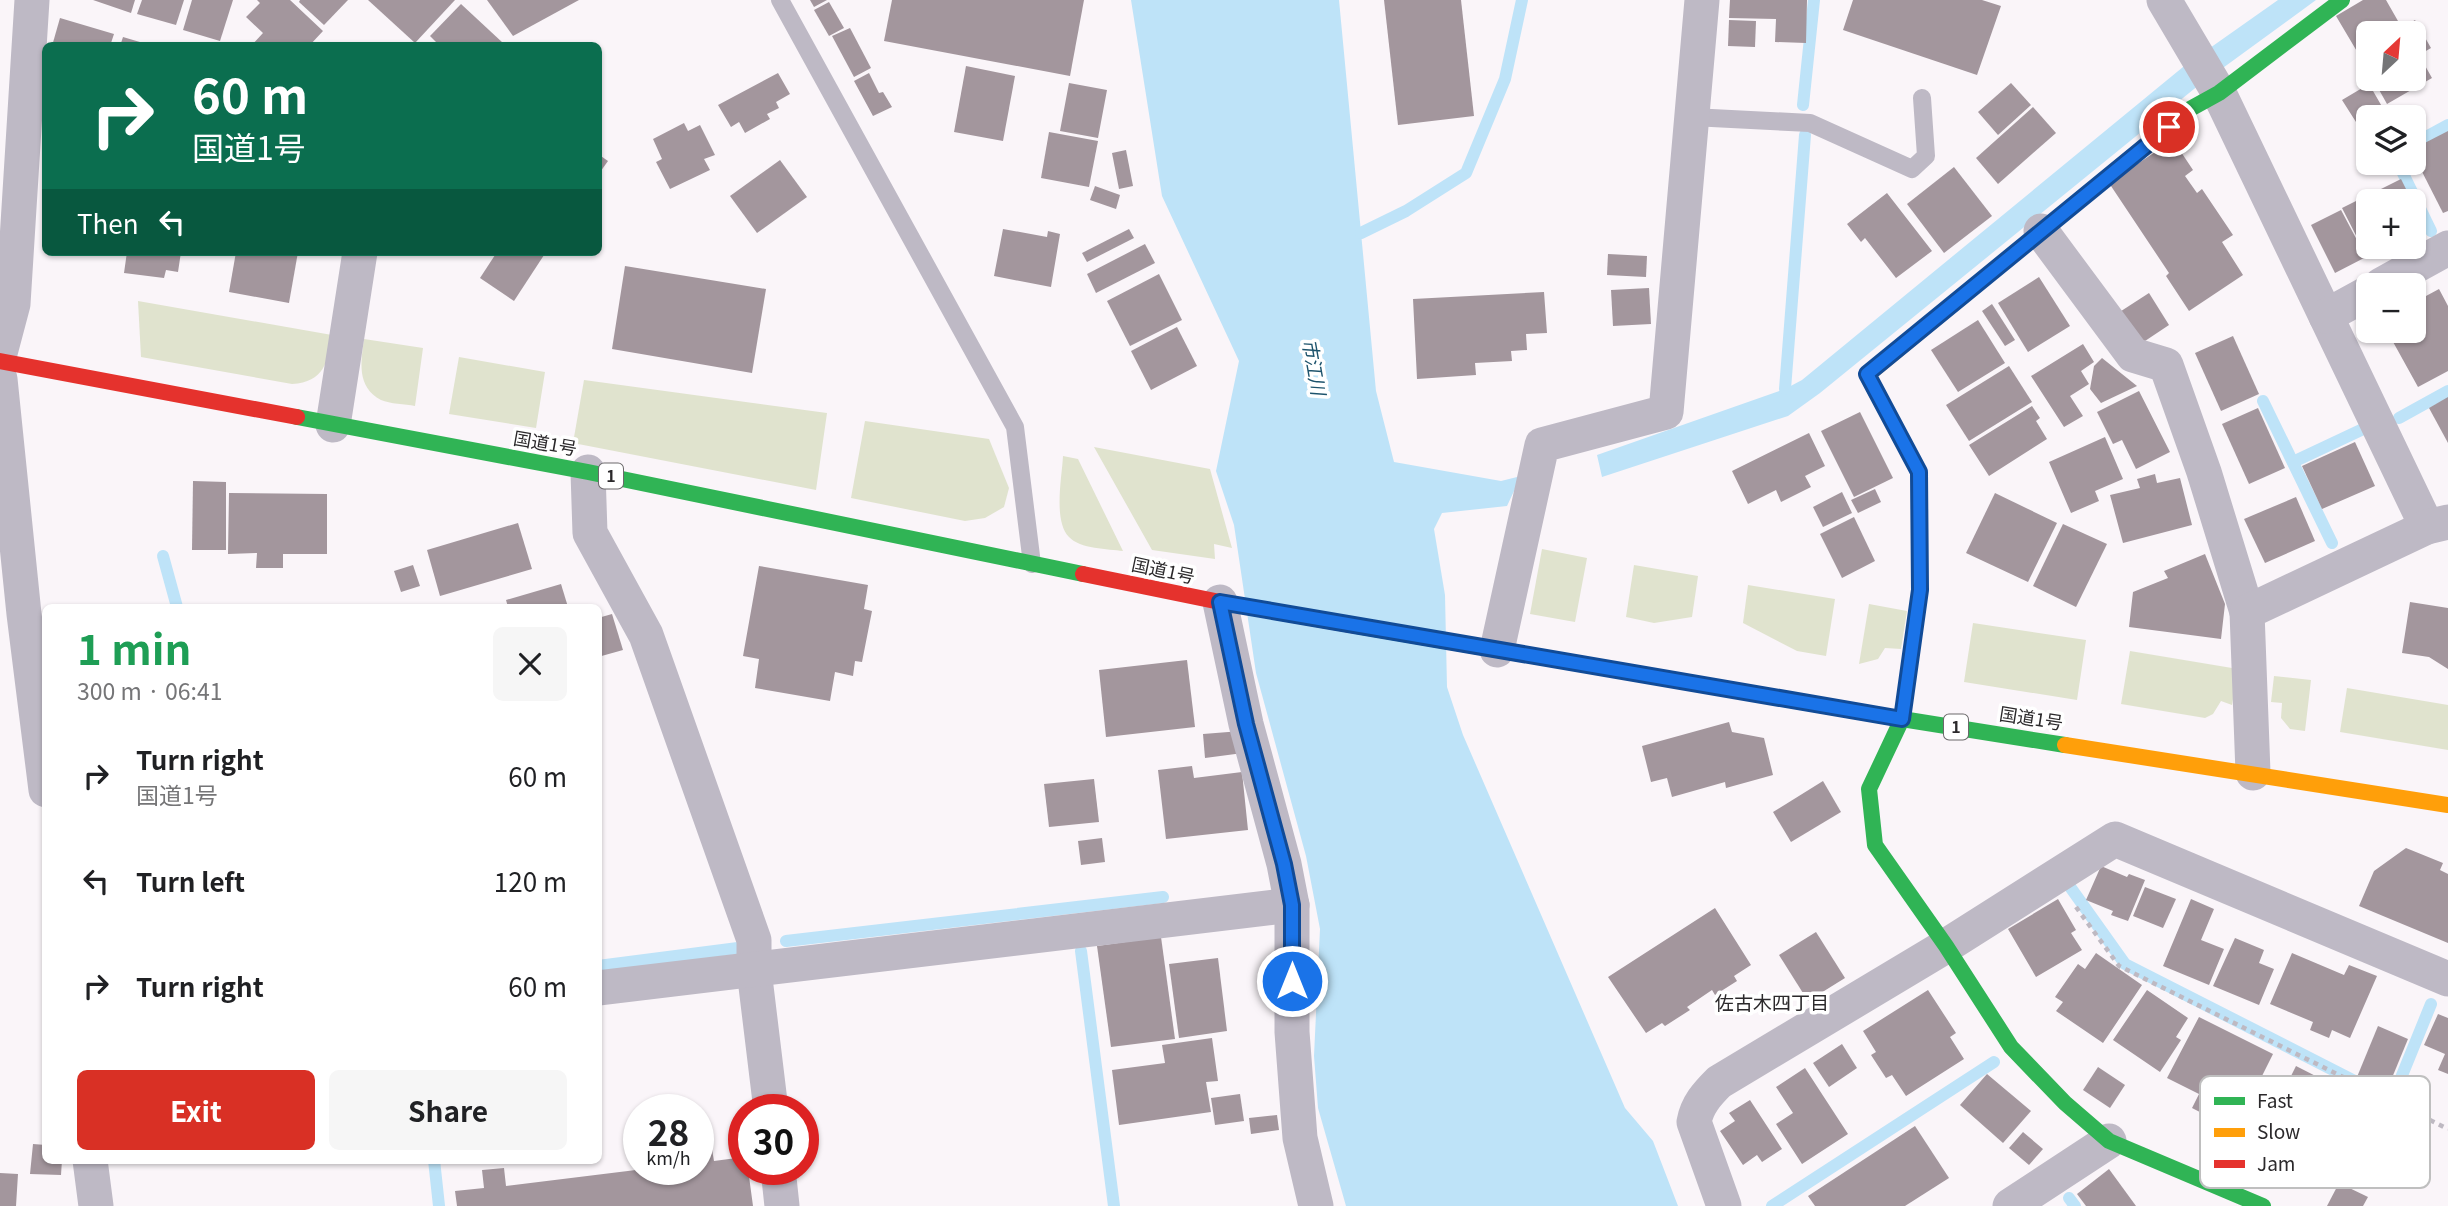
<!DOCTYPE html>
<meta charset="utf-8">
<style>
:root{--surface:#fff;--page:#f6f6f6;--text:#202124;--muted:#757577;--accent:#d93025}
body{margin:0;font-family:Georgia,"Noto Sans JP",serif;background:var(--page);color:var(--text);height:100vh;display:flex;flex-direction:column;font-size:26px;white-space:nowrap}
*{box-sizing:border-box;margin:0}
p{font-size:23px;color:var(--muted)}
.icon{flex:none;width:38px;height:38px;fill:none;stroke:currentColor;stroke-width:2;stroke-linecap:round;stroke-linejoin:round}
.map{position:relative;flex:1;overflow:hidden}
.sheet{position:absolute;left:42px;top:604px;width:560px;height:560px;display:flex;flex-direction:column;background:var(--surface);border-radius:10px;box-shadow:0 2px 5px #0004}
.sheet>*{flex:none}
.top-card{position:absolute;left:42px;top:42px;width:560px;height:214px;border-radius:10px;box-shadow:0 2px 5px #0004;background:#0b6e4f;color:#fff;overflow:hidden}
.needle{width:46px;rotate:26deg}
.tools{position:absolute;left:2356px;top:21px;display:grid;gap:14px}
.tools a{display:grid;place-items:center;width:70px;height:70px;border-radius:10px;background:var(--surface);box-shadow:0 2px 5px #0004;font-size:35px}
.speed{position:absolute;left:623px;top:1094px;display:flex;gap:14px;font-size:35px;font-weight:700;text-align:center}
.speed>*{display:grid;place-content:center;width:91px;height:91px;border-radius:50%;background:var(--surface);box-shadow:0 2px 5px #0004;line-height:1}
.speed small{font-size:18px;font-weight:400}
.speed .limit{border:10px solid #d22;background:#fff;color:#111}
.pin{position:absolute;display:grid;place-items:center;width:60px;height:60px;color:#fff;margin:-30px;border:4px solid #fff;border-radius:50%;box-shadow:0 2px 7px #0007}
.me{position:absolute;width:77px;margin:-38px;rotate:0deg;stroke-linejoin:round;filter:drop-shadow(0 0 5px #0008)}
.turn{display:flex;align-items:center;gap:24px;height:147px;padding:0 35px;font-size:32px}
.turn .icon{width:91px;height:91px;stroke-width:2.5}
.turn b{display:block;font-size:49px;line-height:60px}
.then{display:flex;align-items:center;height:66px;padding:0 35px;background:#0003;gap:14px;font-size:26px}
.round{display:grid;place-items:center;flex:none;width:74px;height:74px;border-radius:10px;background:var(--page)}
.overview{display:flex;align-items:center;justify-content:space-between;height:119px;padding:0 35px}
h1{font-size:42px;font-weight:700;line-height:52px;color:#1e9e55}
.action{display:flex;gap:14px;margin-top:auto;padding:14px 35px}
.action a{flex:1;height:80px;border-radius:10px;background:var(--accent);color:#fff;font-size:28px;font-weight:700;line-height:80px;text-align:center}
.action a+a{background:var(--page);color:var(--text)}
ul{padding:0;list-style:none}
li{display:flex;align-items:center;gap:21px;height:105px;padding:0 35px}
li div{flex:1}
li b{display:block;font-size:26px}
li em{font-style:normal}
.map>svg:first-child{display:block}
</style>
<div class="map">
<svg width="2448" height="1206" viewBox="0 0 2448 1206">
<rect width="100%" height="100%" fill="#faf5f9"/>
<g fill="#e0e3ce">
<path d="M138 301 332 335C328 362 324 382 292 384L141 357Z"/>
<path d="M364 339 423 348 415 406C405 404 390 404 381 400 356 387 361 361 364 339Z"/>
<path d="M459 357 545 372 536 428 449 414Z"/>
<path d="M584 380 827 413 816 490 573 443Z"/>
<path d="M865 421 989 439 1009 488 1004 507 985 518 965 521 851 498Z"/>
<path d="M1094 447 1210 469 1232 548 1214 544 1215 559 1152 550Z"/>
<path d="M1063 456 1078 459 1123 551C1108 549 1080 549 1069 537 1053 521 1062 477 1063 456Z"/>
<path d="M1542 549 1587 558 1575 622 1530 614Z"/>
<path d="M1634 565 1698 576 1692 617 1654 623 1626 617Z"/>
<path d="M1748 585 1835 599 1826 656 1797 651 1743 623Z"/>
<path d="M1869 604 1907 611 1901 649 1885 648 1878 659 1859 664Z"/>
<path d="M1973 623 2086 640 2077 700 1964 682Z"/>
<path d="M2130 651 2238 669 2232 705 2221 701 2213 714 2205 718 2121 704Z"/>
<path d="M2274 676 2311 680 2305 731 2290 729 2281 718 2282 703 2271 702Z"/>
<path d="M2347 688 2448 705V750L2340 732Z"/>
</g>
<g fill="#bee3f8">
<path d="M1131 0H1339L1376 391 1394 462 1501 481 1521 476 1507 506 1442 513 1434 529 1445 595 1447 687 1463 735 1625 1108 1653 1141 1678 1206H1346L1318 1108 1314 1056 1320 929 1306 856 1256 673 1234 525 1216 471 1239 361 1162 196Z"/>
<path d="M2278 0H2316L2194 89 1820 393 1788 416 1602 477 1597 455 1785 389 1802 380 2183 67Z"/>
</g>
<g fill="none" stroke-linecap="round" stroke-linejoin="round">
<g stroke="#bee3f8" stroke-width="12">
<path d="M1803 105 1814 0"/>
<path d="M2413 144 2448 125"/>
<path d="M2398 163 2431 231"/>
<path d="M1361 233 1406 211 1466 173 1505 79 1522 0"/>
<path d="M1785 389 1805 135"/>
<path d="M2263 401 2332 543"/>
<path d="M2399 418 2448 391"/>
<path d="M2293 462 2361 430"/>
<path d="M163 556 177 607"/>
<path d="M2068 884 2125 964 2392 1100 2431 1004"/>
<path d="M786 941 1163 897"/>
<path d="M1081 951 1114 1206"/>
<path d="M598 966 738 948"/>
<path d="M434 1160 439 1206"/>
<path d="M2069 1198 2075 1206"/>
<path d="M1772 1206 1994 1062"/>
</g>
</g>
<g fill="#a3969d">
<path d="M93 0H135L131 13Z"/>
<path d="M142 0H184L176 25 137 14Z"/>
<path d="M192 0H233L220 41 183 30Z"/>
<path d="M257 0H290L323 31 309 46H251L263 33 246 17 260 3Z"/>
<path d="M300 0H348L324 25 299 2Z"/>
<path d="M368 0H455L415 43Z"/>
<path d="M487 0H579L513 36Z"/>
<path d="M810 0H827L814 7Z"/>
<path d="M892 0H1084L1070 76 884 41Z"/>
<path d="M1384 0H1461L1474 116 1398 125Z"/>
<path d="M1730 0H1807L1806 43 1775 42 1776 19 1729 18Z"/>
<path d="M1853 0H1982L2001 6 1977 75 1843 30Z"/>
<path d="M2363 0H2386L2402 28 2415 20 2431 48 2419 55 2432 78 2387 104 2373 79H2413V33H2368V70L2336 16Z"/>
<path d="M829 2 844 28 829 36 814 10Z"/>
<path d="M461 4 503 43 501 46H440L430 36Z"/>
<path d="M60 18 114 34 110 46H52Z"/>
<path d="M1729 20 1756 21 1755 47 1728 46Z"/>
<path d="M850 28 871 68 854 77 832 36Z"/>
<path d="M123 37 150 45V46H120Z"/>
<path d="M966 66 1015 76 1003 141 954 132Z"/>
<path d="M778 73 790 94 776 102 779 108 767 114 770 119 745 133 739 122 731 127 718 105Z"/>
<path d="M869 73 879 93 883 92 892 107 873 116 854 81Z"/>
<path d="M1069 83 1107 90 1098 138 1060 131Z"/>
<path d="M2011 83 2031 105 1998 135 1978 112Z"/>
<path d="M2369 84 2388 117H2368V130L2363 133 2342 100Z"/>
<path d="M2033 107 2056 133 1998 184 1976 158Z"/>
<path d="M684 123 688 131 700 125 715 155 704 159 710 170 670 189 656 162 662 159 653 139Z"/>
<path d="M2448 131V211L2443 213 2413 154V149Z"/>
<path d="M1049 132 1098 141 1089 187 1041 178Z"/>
<path d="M2173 140 2193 170 2185 176 2197 193 2202 189 2233 235 2222 242 2243 275 2189 311 2166 276 2169 273 2109 183Z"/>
<path d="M1126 150 1133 186 1119 189 1112 153Z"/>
<path d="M598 154 608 161 598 175Z"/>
<path d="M780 160 807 197 757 233 730 196Z"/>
<path d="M1954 167 1992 216 1944 253 1907 204Z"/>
<path d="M2401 179 2412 201H2377L2373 193Z"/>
<path d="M1095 186 1120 195 1116 209 1090 200Z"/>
<path d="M1887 193 1932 251 1896 278 1865 238 1861 242 1847 224Z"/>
<path d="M2372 193 2376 201H2368V247H2387L2367 257 2342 208Z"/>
<path d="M2413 203 2425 226 2413 232Z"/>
<path d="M2341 210 2366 257 2335 273 2311 225Z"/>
<path d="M1003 229 1047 237 1048 231 1060 234 1051 287 994 276Z"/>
<path d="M1129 229 1134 238 1087 262 1082 253Z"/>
<path d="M1145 244 1155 263 1096 293 1087 274Z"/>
<path d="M127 252H181L178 272 166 270 164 278 124 273Z"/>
<path d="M236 252H298L289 303 229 292Z"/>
<path d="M497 252H546L514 301 480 278Z"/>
<path d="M1608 254 1647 256 1646 277 1607 275Z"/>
<path d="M625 266 766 289 752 373 612 349Z"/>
<path d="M1159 274 1182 320 1130 346 1107 301Z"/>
<path d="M2039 277 2070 326 2028 352 1998 303Z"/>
<path d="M1649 288 1651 324 1613 326 1611 290Z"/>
<path d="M2439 289 2448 306V371L2418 387 2387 331H2413V303Z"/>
<path d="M1544 292 1547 333 1526 334 1527 350 1511 351 1512 361 1475 363 1476 375 1417 379 1413 299Z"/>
<path d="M2149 293 2169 325 2136 347 2115 315Z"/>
<path d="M1992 304 2015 340 2005 346 1982 311Z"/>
<path d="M1978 320 2005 363 1958 392 1931 350Z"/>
<path d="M2368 324V331H2384L2368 340 2361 327Z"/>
<path d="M1177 327 1197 366 1151 390 1131 351Z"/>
<path d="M2233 336 2259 394 2221 411 2195 353Z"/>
<path d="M2083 344 2094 362 2081 371 2089 384 2070 396 2083 416 2064 427 2031 376Z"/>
<path d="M2102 358 2137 386 2101 403 2090 389 2094 366Z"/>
<path d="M2009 366 2032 402 1969 441 1946 405Z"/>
<path d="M2139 391 2170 452 2136 469 2122 440 2113 444 2097 412Z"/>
<path d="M2448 397V443L2429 408Z"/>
<path d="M2032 406 2040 418 2036 421 2047 439 1989 476 1969 445Z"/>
<path d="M2258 408 2285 468 2249 484 2222 424Z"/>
<path d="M1860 412 1893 478 1854 497 1821 431Z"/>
<path d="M1809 433 1825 466 1805 476 1811 487 1781 502 1776 490 1748 504 1732 471Z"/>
<path d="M2105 437 2123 479 2095 491 2099 501 2071 513 2049 462Z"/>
<path d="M2355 442 2375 486 2322 509 2302 466Z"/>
<path d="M2155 474 2157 483 2180 478 2192 525 2123 543 2110 495 2140 488 2137 479Z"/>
<path d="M193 481 226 482V550H192Z"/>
<path d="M1875 489 1881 502 1858 513 1851 500Z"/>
<path d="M1842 492 1852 513 1823 527 1813 507Z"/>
<path d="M229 493 327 494V554H283V568H256L257 553 228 554Z"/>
<path d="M1995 493 2057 523 2028 582 1966 553Z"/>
<path d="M2296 497 2315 541 2265 563 2244 519Z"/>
<path d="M1854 517 1875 561 1842 578 1820 534Z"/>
<path d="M518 523 532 569 440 596 427 550Z"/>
<path d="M2063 524 2107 544 2076 607 2033 586Z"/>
<path d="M2205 554 2225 604 2221 639 2129 627 2133 592 2168 578 2164 571Z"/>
<path d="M413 565 420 586 401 592 394 571Z"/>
<path d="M759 566 868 585 864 609 872 611 862 662 855 661 853 676 835 672 830 701 755 688 759 659 743 656Z"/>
<path d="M561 584 568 607H508L506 600Z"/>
<path d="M2410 602 2448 608V669L2429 657 2402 653Z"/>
<path d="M612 614 623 650 598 657V618Z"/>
<path d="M1187 660 1195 727 1106 737 1099 670Z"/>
<path d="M1729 722 1732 732 1764 738 1773 775 1726 788 1725 782 1672 797 1667 778 1651 782 1642 746Z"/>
<path d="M1241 731 1243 753 1205 758 1203 734Z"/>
<path d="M1192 766 1194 778 1242 772 1248 830 1166 839 1158 770Z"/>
<path d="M1094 779 1099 822 1049 827 1044 784Z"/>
<path d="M1823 781 1841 812 1791 842 1773 812Z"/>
<path d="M1102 838 1105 862 1081 865 1078 841Z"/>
<path d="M2406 848 2443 863 2440 870 2448 874V943L2359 906 2374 871Z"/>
<path d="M2101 866 2127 877 2129 874 2145 880 2128 921 2111 915 2113 911 2086 900Z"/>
<path d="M2145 887 2176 899 2163 928 2133 916Z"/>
<path d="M2058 899 2076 930 2071 933 2082 950 2036 977 2008 929Z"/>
<path d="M2191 899 2214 909 2201 940 2224 949 2209 985 2163 966Z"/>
<path d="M1715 908 1751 965 1734 976 1737 981 1715 995 1712 990 1687 1007 1690 1010 1665 1026 1662 1023 1646 1033 1608 977Z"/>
<path d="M1816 932 1845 978 1808 1001 1779 955Z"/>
<path d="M1161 937 1175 1039 1111 1047 1097 946Z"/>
<path d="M2235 938 2264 950 2259 963 2274 969 2259 1005 2213 986Z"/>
<path d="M2096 953 2142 985 2103 1043 2056 1011 2063 1002 2055 997 2078 964 2085 969Z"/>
<path d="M2292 953 2344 975 2349 965 2377 976 2350 1038 2332 1030 2329 1038 2310 1030 2313 1022 2270 1004Z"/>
<path d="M1218 958 1227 1031 1179 1038 1169 964Z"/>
<path d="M1928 990 1956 1033 1950 1037 1964 1059 1906 1096 1892 1075 1886 1078 1871 1055 1876 1052 1863 1031Z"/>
<path d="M2147 990 2188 1018 2176 1037 2181 1040 2160 1072 2113 1040Z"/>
<path d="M2438 1014 2448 1018V1074L2438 1070 2445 1054 2424 1045Z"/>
<path d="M2199 1017 2273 1054 2260 1080 2278 1089 2269 1106 2251 1097 2241 1116 2238 1115 2231 1128 2192 1108 2199 1094 2167 1078Z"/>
<path d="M2378 1026 2408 1039 2387 1090 2357 1077Z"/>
<path d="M1212 1038 1218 1081 1206 1082 1211 1112 1119 1125 1112 1070 1165 1063 1162 1045Z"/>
<path d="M1842 1044 1857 1068 1829 1087 1813 1063Z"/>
<path d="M2296 1066 2347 1092 2318 1148 2268 1122Z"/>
<path d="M2098 1067 2125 1085 2110 1108 2083 1090Z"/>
<path d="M1805 1068 1848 1134 1802 1164 1776 1124 1793 1113 1776 1087Z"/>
<path d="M1987 1074 2031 1111 2003 1143 1960 1105Z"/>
<path d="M1240 1094 1244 1121 1215 1125 1211 1098Z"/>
<path d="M1750 1100 1782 1149 1762 1162 1757 1155 1743 1165 1720 1131 1735 1121 1729 1113Z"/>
<path d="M1277 1115 1279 1130 1251 1134 1249 1118Z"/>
<path d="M1915 1126 1949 1178 1905 1206H1815L1808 1196Z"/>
<path d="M2023 1132 2043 1149 2029 1165 2009 1148Z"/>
<path d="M711 1143 714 1161 744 1157V1169H748L753 1206H457L455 1191 484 1188 482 1170 504 1168 506 1186 644 1169H698V1145Z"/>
<path d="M33 1144 46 1145V1160H62L61 1175 30 1174Z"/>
<path d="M2109 1169 2136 1206H2086L2077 1194Z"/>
<path d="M0 1173 18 1174 16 1206H0Z"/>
<path d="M2339 1183 2368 1197 2363 1206H2327Z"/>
</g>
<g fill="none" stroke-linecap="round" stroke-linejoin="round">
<path stroke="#beb9c2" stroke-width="4.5" stroke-dasharray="5 5" stroke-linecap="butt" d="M2076 907 2119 966 2448 1129"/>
<g stroke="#beb9c5" stroke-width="18">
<path d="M780 0 1015 427 1032 564"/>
<path d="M1692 117 1810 123 1912 169 1926 156 1922 98"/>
</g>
<g stroke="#beb9c5" stroke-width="35">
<path d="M2164 0 2219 93 2427 527"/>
<path d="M2041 231 2133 355 2166 365 2204 472 2247 612"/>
<path d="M2381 285 2448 248"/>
<path d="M2326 316 2368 293"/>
<path d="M0 353 13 304 32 0"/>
<path d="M0 379 24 614 46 790"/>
<path d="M333 425 360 252"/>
<path d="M588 472 590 533 646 635 754 940V970L771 1110"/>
<path d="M1220 602 1246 724 1284 864 1292 905V1032L1300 1138 1316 1206"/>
<path d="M1497 650 1542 445 1666 412 1702 0"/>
<path d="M2253 773 2247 612 2427 527 2448 522"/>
<path d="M598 988 1292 905"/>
<path d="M90 1160 96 1206"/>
<path d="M778 1169 782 1206"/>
<path d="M1724 1206 1694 1122C1697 1105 1707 1094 1719 1082L1946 946 2115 839 2448 979"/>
<path d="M2010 1206 2109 1141"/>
</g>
<g stroke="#30b455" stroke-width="16">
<path d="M2145 146 2190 109 2219 93 2342 0"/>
<path d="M297 417 588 472 1083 574"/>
<path d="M1919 478 1920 590 1902 719 1869 789 1875 845 1946 946 2011 1047 2065 1103 2109 1141 2263 1206"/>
<path d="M1357 626 1902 719 2065 745"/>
</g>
<g stroke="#ff9f0a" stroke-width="16">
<path d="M1919 478V472L1867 375 2145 146"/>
<path d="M2065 745 2448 805"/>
</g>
<g stroke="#e5322d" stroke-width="16">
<path d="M0 361 297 417"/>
<path d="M1083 574 1220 602 1357 626"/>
</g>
</g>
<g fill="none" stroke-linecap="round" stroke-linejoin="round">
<defs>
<path id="route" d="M1292 981V905L1284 864 1246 724 1220 602 1902 719 1920 590 1919 472 1867 374 2169 127"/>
</defs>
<use href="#route" stroke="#114b97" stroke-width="18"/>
<use href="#route" stroke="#1a73e8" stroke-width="12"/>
</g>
<g text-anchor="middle" stroke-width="7" stroke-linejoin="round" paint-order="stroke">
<g fill="#fff" stroke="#6b696b" stroke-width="2">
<rect x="599" y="463.5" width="24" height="25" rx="5"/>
<rect x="1944" y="714.5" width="24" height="25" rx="5"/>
</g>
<g font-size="16" font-weight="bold" fill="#2b292b">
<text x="611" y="482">1</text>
<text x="1956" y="733">1</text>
</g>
<g font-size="18" fill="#2b292b" stroke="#fff">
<text transform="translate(545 444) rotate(10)" y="6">国道1号</text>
<text transform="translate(1163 571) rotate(12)" y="6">国道1号</text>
<text transform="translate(2031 719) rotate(9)" y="6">国道1号</text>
</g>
<g font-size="19" font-style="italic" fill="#1d536c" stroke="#fff">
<text transform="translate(1314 367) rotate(80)" y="7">市江川</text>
</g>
<g font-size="19" fill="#2b292b" stroke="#fff">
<text x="1772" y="1010">佐古木四丁目</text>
</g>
</g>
<rect x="2200" y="1076" width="230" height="112" rx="10" fill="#fff" stroke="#bfbfbf" stroke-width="2"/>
<rect x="2214" y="1097" width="31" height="8" fill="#30b455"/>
<rect x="2214" y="1128" width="31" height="9" fill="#ff9f0a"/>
<rect x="2214" y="1160" width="31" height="8" fill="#e5322d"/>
<g font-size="19" fill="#2b292b">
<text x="2257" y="1108">Fast</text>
<text x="2257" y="1139">Slow</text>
<text x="2257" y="1171">Jam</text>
</g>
</svg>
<div class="tools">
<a><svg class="needle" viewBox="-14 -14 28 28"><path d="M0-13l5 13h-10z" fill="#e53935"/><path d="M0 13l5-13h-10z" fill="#757577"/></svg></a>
<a><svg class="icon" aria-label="layers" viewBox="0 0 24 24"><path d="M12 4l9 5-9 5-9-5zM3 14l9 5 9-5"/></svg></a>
<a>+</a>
<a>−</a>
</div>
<div class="speed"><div>28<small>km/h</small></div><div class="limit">30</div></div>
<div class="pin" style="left:2169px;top:127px;background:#d93025"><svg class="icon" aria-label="arrive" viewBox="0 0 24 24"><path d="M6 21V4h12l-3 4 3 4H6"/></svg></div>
<svg class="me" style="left:1292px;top:981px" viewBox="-20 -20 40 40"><circle r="17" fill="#1a73e8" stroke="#fff" stroke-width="3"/><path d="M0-11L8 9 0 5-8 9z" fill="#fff"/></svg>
<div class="top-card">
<div class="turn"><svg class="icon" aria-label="right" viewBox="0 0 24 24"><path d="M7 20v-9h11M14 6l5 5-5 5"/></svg><div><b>60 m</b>国道1号</div></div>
<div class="then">Then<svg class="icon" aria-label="left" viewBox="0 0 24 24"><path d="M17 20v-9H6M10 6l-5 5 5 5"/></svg></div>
</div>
<section class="sheet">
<div class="overview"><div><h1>1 min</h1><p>300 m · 06:41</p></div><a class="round"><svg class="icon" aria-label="close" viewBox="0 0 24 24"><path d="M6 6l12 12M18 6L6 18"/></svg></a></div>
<ul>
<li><svg class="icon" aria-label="right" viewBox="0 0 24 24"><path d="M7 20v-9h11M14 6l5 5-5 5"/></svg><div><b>Turn right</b><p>国道1号</p></div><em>60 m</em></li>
<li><svg class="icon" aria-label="left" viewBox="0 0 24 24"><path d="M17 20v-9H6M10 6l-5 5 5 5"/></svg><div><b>Turn left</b></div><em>120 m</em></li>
<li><svg class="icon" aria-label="right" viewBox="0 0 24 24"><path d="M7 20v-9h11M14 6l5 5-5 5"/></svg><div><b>Turn right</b></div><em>60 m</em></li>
</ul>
<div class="action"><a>Exit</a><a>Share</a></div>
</section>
</div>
